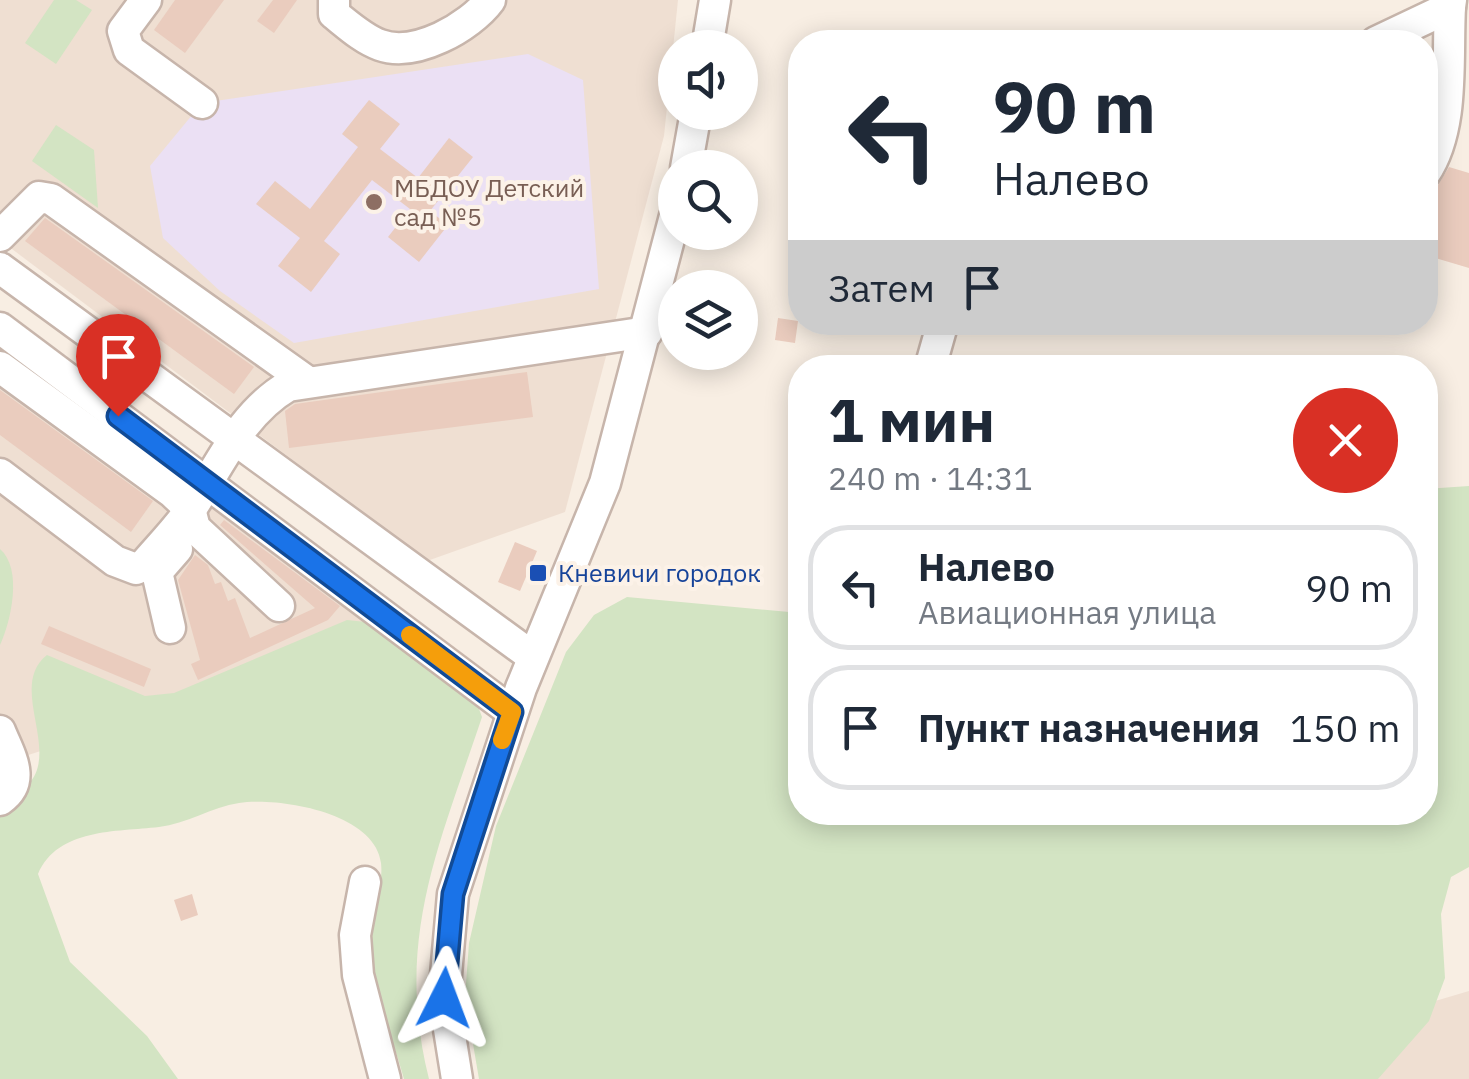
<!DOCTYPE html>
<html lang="ru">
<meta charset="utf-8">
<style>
:root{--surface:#fff;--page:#f6f6f7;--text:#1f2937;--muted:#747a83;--line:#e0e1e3}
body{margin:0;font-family:"IBM Plex Sans",sans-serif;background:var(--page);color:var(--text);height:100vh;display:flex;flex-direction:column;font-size:38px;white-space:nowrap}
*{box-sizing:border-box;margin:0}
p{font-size:32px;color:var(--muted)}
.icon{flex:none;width:55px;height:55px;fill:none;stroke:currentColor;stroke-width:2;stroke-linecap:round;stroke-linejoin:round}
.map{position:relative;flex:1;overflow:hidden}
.details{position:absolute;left:788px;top:355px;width:650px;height:470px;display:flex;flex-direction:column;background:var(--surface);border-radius:40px;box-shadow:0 5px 25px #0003}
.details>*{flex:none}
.hud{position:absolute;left:788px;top:30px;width:650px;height:305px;border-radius:40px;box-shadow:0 5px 25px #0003;background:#fff;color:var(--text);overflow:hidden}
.controls{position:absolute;left:658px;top:30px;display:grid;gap:20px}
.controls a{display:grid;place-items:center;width:100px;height:100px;border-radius:50%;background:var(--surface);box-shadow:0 5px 25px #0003;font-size:50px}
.pin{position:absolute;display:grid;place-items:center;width:85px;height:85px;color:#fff;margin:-102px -42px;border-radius:50% 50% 50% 0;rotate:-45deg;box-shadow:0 0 10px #0007}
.pin .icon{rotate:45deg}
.me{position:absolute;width:110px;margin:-55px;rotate:3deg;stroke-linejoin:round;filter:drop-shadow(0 0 8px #0008)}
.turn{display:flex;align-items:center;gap:35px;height:210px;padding:0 40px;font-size:45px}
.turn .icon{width:130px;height:130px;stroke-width:2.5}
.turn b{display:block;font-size:70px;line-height:85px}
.then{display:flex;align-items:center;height:95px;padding:0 40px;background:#0003;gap:20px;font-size:38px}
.round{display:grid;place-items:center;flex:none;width:105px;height:105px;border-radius:52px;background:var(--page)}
.headline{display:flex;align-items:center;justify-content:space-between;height:170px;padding:0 40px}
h1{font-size:60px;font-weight:700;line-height:75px}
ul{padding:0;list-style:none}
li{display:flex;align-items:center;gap:30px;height:125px;margin:0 20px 15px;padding:0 20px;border:5px solid var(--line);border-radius:40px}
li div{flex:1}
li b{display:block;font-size:38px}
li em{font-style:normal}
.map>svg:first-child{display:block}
</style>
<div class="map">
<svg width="1469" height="1079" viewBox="0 0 1469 1079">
<rect width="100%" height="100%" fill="#f8eee3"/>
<g fill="#efdfd2">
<path d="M0 0H678L664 136 565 512 427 561 0 240Z"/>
<path d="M0 333 407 634 0 764Z"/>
<path d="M1469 991V1079H1172Z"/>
</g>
<path fill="#ebe0f4" d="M528 54 583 80 599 289 294 343 220 291 163 238 150 166 202 103Z"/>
<g fill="#d3e4c3">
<path d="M54 0H76L92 10 56 64 25 43Z"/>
<path d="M56 125 94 150 98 208 32 161Z"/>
<path d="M1469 486V867L1451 877 1441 914 1445 978 1429 1021 1378 1079H479L465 997 469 943 496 826 566 652 594 615 627 597 800 613V812H1425V489Z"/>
<path d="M0 549C23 569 11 621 0 645Z"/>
<path d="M347 620 366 622 476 701 482 717C439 846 394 940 429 1079H404C392 1036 373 990 371 946 369 918 384 891 381 863 375 813 280 797 239 803 212 807 186 824 159 827 116 832 58 828 38 874L70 962 147 1036 178 1079H0V800C84 775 0 692 47 655L145 696 174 693Z"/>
</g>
<g fill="#eaccbe">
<path d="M175 0H224L185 53 154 30Z"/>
<path d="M273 0H297L274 33 257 21Z"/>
<path d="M369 100 400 124 380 149 418 178 449 138 473 157 430 211 448 225 419 262 388 237 410 209 372 180 324 241 340 254 311 292 278 266 300 238 256 204 275 181 310 209 358 147 342 134Z"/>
<path d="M1449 167 1469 173V268L1432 257 1438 239 1425 235 1438 185Z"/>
<path d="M45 218 254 367 234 394 25 241Z"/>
<path d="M778 318 798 321 795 343 775 340Z"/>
<path d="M527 372 533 417 289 448 285 411 295 404Z"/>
<path d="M0 390 153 501 131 532 0 435Z"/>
<path d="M224 520 340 606 328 620 198 680 191 664 200 660 178 580 195 555 208 565 215 584 221 582 228 601 235 598 250 638 315 608 220 525Z"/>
<path d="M515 542 537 551 520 591 498 582Z"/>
<path d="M49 626 151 669 144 687 41 644Z"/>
<path d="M192 894 198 915 181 921 174 900Z"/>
</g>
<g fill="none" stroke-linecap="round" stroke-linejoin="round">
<defs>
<g id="minor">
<path d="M146 0 123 31 129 50 202 103"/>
<path d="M334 0V14C348 25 363 39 380 45 415 58 470 27 490 0"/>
<path d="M1376 42 1450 7 1451 0"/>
<path d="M707 48 715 0"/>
<path d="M686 168 696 112"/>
<path d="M1425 173C1455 128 1447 60 1450 7"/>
<path d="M0 236 39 197 51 199 305 380"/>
<path d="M0 268 533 657"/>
<path d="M0 328 512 712"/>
<path d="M0 367 172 492 190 509 195 528 279 606"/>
<path d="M930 368 943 322"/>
<path d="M0 474 115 561 136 569 143 566C160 546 179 527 193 506 221 463 242 413 288 386L647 332"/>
<path d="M170 628 157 572 177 549"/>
<path d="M0 731C10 756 27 781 0 800"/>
<path d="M365 882 355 935 358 975 385 1079"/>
<path d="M457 1079 444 998 453 894 521 688 605 483 675 216"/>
</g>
</defs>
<use href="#minor" stroke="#c7b5ab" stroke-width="35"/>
<use href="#minor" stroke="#fff" stroke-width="30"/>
</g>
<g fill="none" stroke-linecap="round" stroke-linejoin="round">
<defs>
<path id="route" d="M118 416 512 712 453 894 444 998"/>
</defs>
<use href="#route" stroke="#114b97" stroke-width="25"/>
<use href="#route" stroke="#1a73e8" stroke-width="18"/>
<path stroke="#f59e0b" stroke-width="18" d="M410 635 512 712 502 740"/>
</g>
<circle fill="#8d6e63" stroke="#fcf2e8" stroke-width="4" cx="374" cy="202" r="10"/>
<rect fill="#1a4fb4" stroke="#fcf2e8" stroke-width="4" x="528" y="563" width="20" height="20" rx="5"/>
<g text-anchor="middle" stroke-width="8" stroke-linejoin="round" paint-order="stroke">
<g font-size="25" fill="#785e54" stroke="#fcf2e8" text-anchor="start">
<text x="394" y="197">МБДОУ Детский<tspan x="394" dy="29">сад №5</tspan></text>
</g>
<g font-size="25" fill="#164399" stroke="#fcf2e8" text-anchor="start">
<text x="558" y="582">Кневичи городок</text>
</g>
</g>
</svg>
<div class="controls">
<a><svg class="icon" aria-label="sound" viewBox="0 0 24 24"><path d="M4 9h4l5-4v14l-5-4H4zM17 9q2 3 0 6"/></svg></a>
<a><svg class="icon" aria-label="search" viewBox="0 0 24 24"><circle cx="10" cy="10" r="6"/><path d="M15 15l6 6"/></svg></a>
<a><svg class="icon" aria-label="layers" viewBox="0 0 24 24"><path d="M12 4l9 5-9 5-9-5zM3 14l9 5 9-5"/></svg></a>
</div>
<div class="pin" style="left:118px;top:416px;background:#d93025"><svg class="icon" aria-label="arrive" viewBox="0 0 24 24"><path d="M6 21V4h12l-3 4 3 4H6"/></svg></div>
<svg class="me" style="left:444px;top:998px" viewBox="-20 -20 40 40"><path d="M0-17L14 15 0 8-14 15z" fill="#1a73e8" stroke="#fff" stroke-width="4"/></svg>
<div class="hud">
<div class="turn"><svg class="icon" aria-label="left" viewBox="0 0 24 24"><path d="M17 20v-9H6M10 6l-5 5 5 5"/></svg><div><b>90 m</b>Налево</div></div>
<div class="then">Затем<svg class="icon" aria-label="arrive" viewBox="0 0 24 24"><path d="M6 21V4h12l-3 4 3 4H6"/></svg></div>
</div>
<section class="details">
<div class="headline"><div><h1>1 мин</h1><p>240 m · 14:31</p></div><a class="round" style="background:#d93025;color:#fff"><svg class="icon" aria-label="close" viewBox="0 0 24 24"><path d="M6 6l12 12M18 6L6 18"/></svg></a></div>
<ul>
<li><svg class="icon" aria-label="left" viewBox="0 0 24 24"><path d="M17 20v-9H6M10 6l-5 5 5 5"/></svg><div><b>Налево</b><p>Авиационная улица</p></div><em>90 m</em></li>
<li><svg class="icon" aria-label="arrive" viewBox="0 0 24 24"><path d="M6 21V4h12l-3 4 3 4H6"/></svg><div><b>Пункт назначения</b></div><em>150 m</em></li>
</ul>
</section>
</div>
